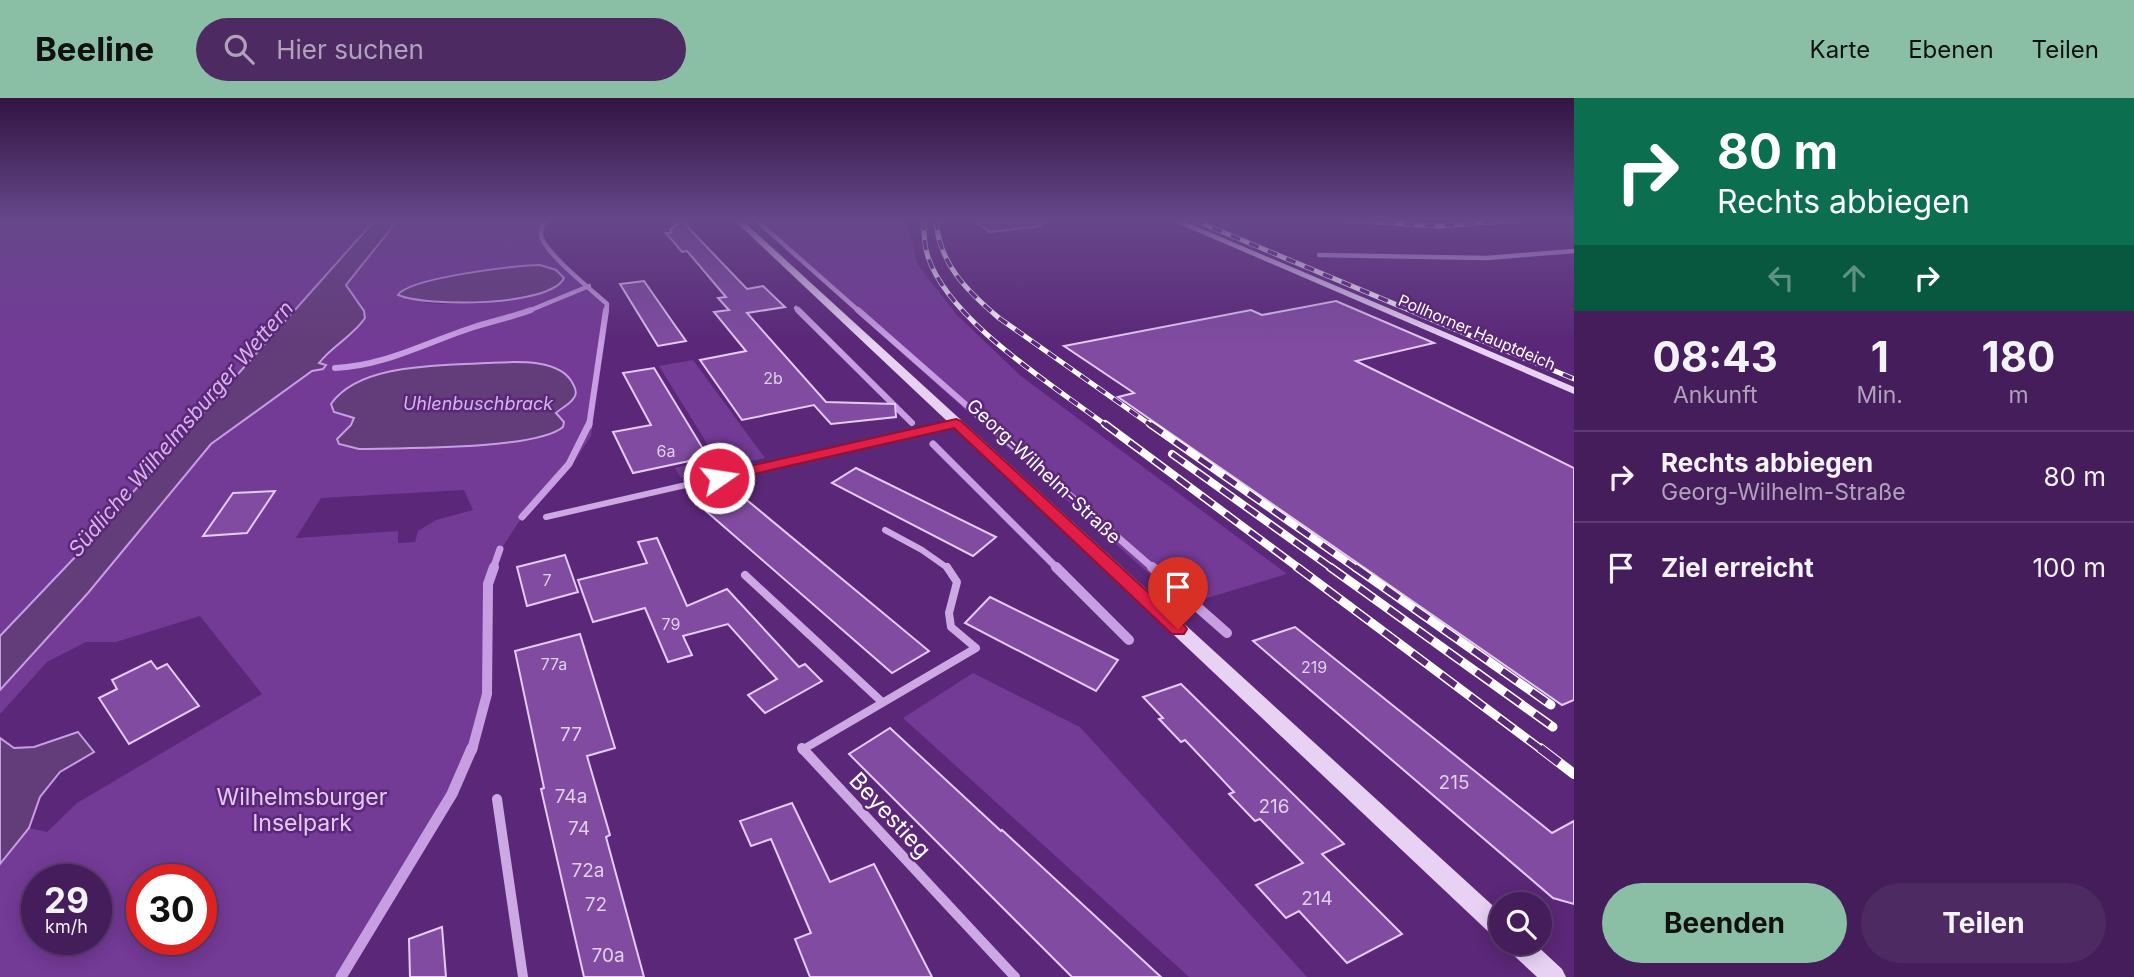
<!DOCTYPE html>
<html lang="de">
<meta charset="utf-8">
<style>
:root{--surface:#441d5a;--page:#4e2a63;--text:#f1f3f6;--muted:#afa2bb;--line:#5c3b70;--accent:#8abfa5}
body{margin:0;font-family:Inter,sans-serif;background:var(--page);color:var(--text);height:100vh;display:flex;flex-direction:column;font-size:26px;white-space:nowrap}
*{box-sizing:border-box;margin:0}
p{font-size:23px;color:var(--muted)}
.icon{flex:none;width:38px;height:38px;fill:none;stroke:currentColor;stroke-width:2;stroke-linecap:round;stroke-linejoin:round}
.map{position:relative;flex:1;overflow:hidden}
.side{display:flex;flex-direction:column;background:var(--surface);width:560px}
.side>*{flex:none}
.guide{background:#0b6e4f;color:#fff;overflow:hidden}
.fabs{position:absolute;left:1489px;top:794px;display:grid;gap:14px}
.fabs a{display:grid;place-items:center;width:63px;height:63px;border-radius:50%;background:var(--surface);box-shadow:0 4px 18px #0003,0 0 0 2px var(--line);font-size:35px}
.speed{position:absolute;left:21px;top:766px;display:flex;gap:14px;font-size:35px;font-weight:700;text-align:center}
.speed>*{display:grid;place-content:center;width:91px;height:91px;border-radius:50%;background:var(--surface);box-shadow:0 4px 18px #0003,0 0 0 2px var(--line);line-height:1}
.speed small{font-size:18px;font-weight:400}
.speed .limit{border:10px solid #d22;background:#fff;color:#111}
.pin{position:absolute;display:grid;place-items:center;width:60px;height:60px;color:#fff;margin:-72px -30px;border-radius:50% 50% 50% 0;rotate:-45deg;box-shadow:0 0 7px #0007}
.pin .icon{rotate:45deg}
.me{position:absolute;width:77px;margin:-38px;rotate:77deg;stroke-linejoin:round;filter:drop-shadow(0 0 5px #0008)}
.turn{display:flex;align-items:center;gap:24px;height:147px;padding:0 28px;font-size:32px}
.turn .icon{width:91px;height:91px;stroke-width:2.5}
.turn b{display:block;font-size:49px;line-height:60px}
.lanes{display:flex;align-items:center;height:66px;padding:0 28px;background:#0003;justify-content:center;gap:35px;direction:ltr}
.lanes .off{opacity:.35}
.eta{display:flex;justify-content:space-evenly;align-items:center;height:119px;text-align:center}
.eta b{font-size:42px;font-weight:700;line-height:49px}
.primary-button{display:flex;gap:14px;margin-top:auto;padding:14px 28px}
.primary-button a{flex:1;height:80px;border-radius:42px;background:var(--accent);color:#111;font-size:28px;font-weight:700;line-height:80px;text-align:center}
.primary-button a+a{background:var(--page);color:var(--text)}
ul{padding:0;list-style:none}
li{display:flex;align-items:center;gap:21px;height:91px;padding:0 28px;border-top:2px solid var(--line)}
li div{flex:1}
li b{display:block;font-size:26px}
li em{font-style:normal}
header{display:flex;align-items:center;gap:42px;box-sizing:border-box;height:98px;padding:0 35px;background:var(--accent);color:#111}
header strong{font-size:33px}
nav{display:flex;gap:38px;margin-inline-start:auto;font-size:24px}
.search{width:490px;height:63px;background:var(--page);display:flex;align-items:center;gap:18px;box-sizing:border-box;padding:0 24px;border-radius:38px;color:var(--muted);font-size:26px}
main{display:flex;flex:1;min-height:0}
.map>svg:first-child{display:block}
</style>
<header>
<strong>Beeline</strong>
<div class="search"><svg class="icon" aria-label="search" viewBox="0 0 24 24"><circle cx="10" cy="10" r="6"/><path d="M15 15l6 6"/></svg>Hier suchen</div>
<nav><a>Karte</a><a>Ebenen</a><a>Teilen</a></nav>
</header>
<main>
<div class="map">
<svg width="1574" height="879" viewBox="0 0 1574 879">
<rect width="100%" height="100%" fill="#5b2778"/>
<g fill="#733a96" fill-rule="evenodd">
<path d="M0 122H375L24 514 73 512 211 346 312 273 323 271 326 268 319 266 365 220 364 213 346 188 349 182 398 122H549C546 126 542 131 543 137 547 151 597 194 610 207L591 338 575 362 522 419 496 459 488 486 487 596 470 658 452 696 341 879H0V766L29 730 47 734 77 705 262 596 200 518 116 544H86L47 564 0 616V592L16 576 0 574ZM481 173 557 189C533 199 438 213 416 202 412 199 407 194 403 191ZM529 265 555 270 571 281 564 309 556 315 564 324 545 338 524 342 359 351 351 327 354 320 338 295 360 282ZM464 392 473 412 436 422 418 433 415 444 398 445V433L296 440 321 400ZM37 782H96V842H37ZM142 782H201V842H142Z"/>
<path d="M753 122H906L918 167 956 216 1021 278 1287 476 1184 507Z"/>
<path d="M693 262 765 360 681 380 675 370 716 360 659 268Z"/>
<path d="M973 575 1080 629 1307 879H1189L903 620Z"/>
</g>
<g fill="#633d79" stroke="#c89ee3" stroke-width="2">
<path d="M375 122H398L346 187 364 213 365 220C353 238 332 248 319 265L326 267 323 271 312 273 211 346 88 495 0 592V538L77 457Z"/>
<path d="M973 122H1045L1040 128 990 134Z"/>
<path d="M540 167 556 172 564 180C550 209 426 209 398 197 408 180 517 167 540 167Z"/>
<path d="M486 265C511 264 560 259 573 286 576 291 577 297 573 301 569 307 561 310 556 315L564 324 563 329C536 352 400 350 359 351L339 346 337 341 351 327 354 320 334 314 331 306C359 265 440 268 486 265Z"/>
<path d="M78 634 94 654 60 674 40 699 29 730 0 766V640L14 650 34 649Z"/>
</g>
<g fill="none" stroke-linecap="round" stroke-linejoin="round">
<g stroke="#c89ee3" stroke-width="4.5">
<path d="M547 122C543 126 540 131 541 137 543 154 593 193 607 206L606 214"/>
<path d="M756 122 860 214"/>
<path d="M796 210 800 214"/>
<path d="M526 214 589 188"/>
</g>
<g stroke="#c89ee3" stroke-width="6">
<path d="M798 212 912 325"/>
<path d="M858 212 990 328"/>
<path d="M335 270C385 268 427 244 474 229 493 223 512 219 531 212"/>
<path d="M589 328 606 212"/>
</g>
<g stroke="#c89ee3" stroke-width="7">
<path d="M988 326 1154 471"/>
<path d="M933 346 1058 471"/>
<path d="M522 419 569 366 589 326"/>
<path d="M493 471 500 451"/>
</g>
<g stroke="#c89ee3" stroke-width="10">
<path d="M1056 469 1129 542"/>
<path d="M1152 469 1227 535"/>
<path d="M472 652 487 596 488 486 494 469"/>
</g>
<path stroke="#c89ee3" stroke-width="11" d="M341 879 452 696 472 650"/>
</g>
<g fill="#804ba0" stroke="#e4cbf3" stroke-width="2">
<path d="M681 122 747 191 763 188 785 209 747 215 826 304 895 306 896 319 831 326 814 307 742 322 700 262 746 253 714 214 729 212 718 200 726 199 687 153 682 154 666 135H671L670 132Z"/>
<path d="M644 183 674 226 686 243 658 248 620 186Z"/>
<path d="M1336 203 1434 245 1356 263 1574 370V602L1562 607 1118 299 1134 295 1064 248 1251 212 1262 217Z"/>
<path d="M654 270 708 359 633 375 613 334 651 327 623 275Z"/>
<path d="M856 370 996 439 973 458 832 385Z"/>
<path d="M275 393 247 435 203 438 233 395Z"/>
<path d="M742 398 929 553 892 575 706 413Z"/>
<path d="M657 440 687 508 727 491 799 569 805 566 822 583 765 615 748 597 777 581 728 526 683 538 692 557 668 564 645 510 593 524 578 482 647 465 638 444Z"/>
<path d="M565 457 578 494 527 508 517 469Z"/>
<path d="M990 499 1118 562 1096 593 965 525Z"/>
<path d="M1295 529 1552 735 1574 723V806L1553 800 1253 543Z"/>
<path d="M580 536 615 650 587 658 610 737 606 739 644 879H584L541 691 544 690 515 553Z"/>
<path d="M151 563 157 571 167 566 199 608 129 646 99 600 117 591 112 582Z"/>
<path d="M1181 586 1344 746 1322 756 1402 836 1347 865 1299 813 1286 820 1256 787 1303 765 1260 721 1255 723 1229 696 1234 694 1185 642 1181 644 1159 621 1163 620 1143 599Z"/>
<path d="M890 630 1001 733 1002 732 1161 879H1072L849 656Z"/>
<path d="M792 705 830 784 874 766 932 879H810L795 841 811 835 771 741 751 748 740 723Z"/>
<path d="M442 829 446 879H410L409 841Z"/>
</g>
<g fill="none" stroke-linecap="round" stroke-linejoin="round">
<path stroke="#cda9e3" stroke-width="4.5" d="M1319 157 1487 160 1574 153"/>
<path stroke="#cda9e3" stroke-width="5" d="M945 328 956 325"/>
<g stroke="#cda9e3" stroke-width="6">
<path d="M546 419 952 326"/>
<path d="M885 432 922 452 949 471"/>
</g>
<g stroke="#cda9e3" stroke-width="8">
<path d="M745 477 881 603"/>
<path d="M802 652 976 550 951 529 949 515 957 484 947 469"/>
</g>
<g stroke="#cda9e3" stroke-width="10">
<path d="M802 650 1015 879"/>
<path d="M497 701 523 879"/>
</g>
<g fill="#e7d2f3" fill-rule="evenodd">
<path d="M734 122H742L1502 816V842L1494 839Z"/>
<path d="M1170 122H1181L1574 289V296Z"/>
<path d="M1506 845H1534L1562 871 1566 879H1537L1509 853Z"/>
</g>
<defs>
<g id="rail-far3">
<path d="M924 122C924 135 924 147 928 159 950 224 1053 287 1107 328"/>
<path d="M936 122C939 166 967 193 999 220L1152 328"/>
<path d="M1194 122 1574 281"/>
<path d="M1345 122 1438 128 1517 122"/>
</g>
<g id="rail-far2">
<path d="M1105 326 1300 471"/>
<path d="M1150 326 1357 471"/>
<path d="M1172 356 1333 471"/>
</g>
<g id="rail-far1">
<path d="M1297 469 1542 652"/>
<path d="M1330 469 1553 629"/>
<path d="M1355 469 1551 607"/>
</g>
<path id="rail" d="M1540 650 1574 676"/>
</defs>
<use href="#rail-far3" stroke="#fff" stroke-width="5"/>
<use href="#rail-far2" stroke="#fff" stroke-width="8"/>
<use href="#rail-far1" stroke="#fff" stroke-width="9"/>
<use href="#rail" stroke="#fff" stroke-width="10"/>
<use href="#rail-far3" stroke="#5b2778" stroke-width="3.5" stroke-dasharray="10" stroke-linecap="butt"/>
<use href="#rail-far2" stroke="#5b2778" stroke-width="5" stroke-dasharray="15" stroke-linecap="butt"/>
<use href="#rail-far1" stroke="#5b2778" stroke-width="6" stroke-dasharray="18" stroke-linecap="butt"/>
<use href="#rail" stroke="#5b2778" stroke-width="8" stroke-dasharray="24" stroke-linecap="butt"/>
</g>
<linearGradient id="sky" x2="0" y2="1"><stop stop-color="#321542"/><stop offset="0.5" stop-color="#66478b"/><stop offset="1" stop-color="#66478b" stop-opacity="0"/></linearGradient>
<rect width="1574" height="245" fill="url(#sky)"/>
<path fill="#e11d48" stroke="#92132f" stroke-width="2" d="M956 321 961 323 1184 527 1187 531 1184 536H1172L954 330 719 384 712 380 719 375Z"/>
<g text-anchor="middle" stroke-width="5" stroke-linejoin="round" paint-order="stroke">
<g font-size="16" fill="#fff" stroke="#5b2778">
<text transform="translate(1477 234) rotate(23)" y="6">Pollhorner Hauptdeich</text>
</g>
<g font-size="16" fill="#dfd2e7">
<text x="773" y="286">2b</text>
<text x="666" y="359">6a</text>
<text x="547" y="488">7</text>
<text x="671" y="532">79</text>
<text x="554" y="572">77a</text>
<text x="1314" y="575">219</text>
</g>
<g font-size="18" font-style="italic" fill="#d6b4eb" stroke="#5b2778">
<text x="478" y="312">Uhlenbuschbrack</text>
</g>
<g font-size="19" fill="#fff" stroke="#5b2778">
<text transform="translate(1044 373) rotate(43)" y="7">Georg-Wilhelm-Straße</text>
</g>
<g font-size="19" fill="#dfd2e7">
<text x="571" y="643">77</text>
<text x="1454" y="691">215</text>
<text x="571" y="705">74a</text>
<text x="1274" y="715">216</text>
<text x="579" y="737">74</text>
<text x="588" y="779">72a</text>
<text x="1317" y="807">214</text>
<text x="596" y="813">72</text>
<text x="608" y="864">70a</text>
</g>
<g font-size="21" font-style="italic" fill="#d6b4eb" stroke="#5b2778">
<text transform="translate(181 331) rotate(-49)" y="7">Südliche Wilhelmsburger Wettern</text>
</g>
<g font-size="23" fill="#e4cbf3" stroke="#5b2778">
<text x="302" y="707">Wilhelmsburger<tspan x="302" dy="26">Inselpark</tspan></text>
</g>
<g font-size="23" fill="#fff" stroke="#5b2778">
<text transform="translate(890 717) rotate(47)" y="8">Beyestieg</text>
</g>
</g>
</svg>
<div class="fabs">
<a><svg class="icon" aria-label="search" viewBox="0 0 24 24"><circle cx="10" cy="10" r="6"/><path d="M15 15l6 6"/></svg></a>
</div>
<div class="speed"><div>29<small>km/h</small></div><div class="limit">30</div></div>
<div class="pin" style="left:1178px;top:531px;background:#d93025"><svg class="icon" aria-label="arrive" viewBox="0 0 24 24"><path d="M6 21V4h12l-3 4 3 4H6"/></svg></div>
<svg class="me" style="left:719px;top:380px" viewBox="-20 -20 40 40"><circle r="17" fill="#e11d48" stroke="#fff" stroke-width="3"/><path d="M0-11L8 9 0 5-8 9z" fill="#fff"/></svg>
</div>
<section class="side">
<div class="guide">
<div class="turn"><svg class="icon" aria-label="right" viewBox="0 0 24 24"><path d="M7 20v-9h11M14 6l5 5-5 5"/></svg><div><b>80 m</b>Rechts abbiegen</div></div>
<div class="lanes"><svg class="icon off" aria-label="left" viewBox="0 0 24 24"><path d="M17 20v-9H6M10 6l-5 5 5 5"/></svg><svg class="icon off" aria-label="ahead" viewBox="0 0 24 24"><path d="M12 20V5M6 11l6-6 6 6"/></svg><svg class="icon" aria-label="right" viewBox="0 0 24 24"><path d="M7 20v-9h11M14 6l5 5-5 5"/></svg></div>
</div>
<div class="eta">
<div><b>08:43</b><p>Ankunft</p></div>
<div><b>1</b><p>Min.</p></div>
<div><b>180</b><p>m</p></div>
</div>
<ul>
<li><svg class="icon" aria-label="right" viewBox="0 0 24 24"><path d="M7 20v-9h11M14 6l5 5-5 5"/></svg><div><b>Rechts abbiegen</b><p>Georg-Wilhelm-Straße</p></div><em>80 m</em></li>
<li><svg class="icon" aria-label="arrive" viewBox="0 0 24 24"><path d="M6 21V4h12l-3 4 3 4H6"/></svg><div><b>Ziel erreicht</b></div><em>100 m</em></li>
</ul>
<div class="primary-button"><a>Beenden</a><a>Teilen</a></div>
</section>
</main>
